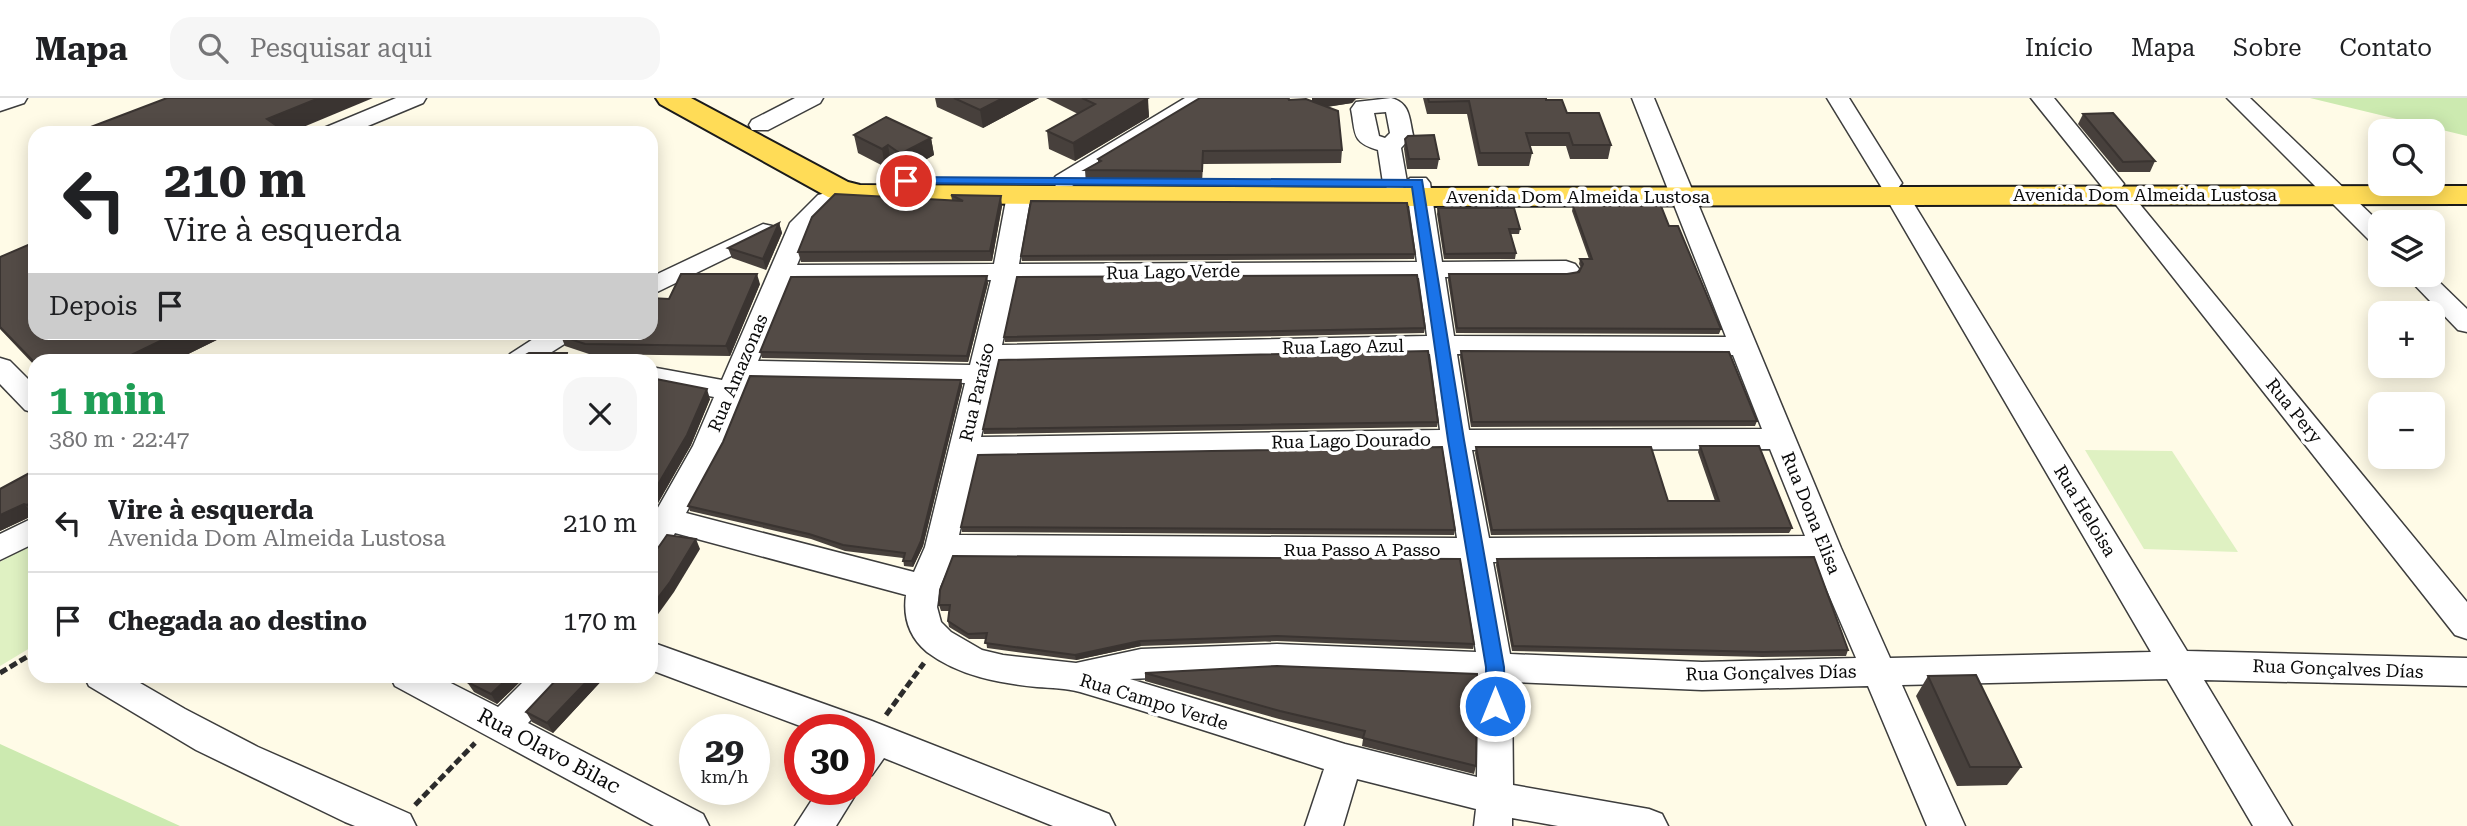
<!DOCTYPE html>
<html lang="pt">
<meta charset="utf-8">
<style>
:root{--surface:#fff;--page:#f6f6f6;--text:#202124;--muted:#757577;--line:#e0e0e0}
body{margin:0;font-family:"Roboto Serif",serif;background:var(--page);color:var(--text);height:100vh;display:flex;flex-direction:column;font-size:26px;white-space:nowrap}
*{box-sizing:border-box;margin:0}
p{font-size:23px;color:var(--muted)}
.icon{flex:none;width:38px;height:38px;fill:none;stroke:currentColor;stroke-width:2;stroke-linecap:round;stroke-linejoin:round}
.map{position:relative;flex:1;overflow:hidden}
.drawer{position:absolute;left:28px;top:256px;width:630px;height:329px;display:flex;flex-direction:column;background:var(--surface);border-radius:21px;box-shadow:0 4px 18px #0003}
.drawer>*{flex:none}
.guide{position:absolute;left:28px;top:28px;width:630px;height:214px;border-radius:21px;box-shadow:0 4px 18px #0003;background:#fff;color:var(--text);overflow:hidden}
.fabs{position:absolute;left:2368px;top:21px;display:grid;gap:14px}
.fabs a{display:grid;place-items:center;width:77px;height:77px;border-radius:14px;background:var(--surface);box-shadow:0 4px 18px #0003;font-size:35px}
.speed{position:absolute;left:679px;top:616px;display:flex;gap:14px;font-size:35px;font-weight:700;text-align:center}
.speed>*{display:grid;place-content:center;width:91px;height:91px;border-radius:50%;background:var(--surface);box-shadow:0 4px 18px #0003;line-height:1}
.speed small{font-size:18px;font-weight:400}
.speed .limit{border:10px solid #d22;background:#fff;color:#111}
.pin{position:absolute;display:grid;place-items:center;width:60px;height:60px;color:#fff;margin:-30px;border:4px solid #fff;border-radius:50%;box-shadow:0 2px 7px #0007}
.me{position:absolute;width:77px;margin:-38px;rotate:0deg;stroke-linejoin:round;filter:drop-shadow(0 0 5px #0008)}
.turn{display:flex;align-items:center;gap:24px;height:147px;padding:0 21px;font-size:32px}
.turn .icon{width:91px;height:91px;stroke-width:2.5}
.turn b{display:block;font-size:49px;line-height:60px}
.then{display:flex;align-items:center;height:66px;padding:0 21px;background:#0003;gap:14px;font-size:26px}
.round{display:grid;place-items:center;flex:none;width:74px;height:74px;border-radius:21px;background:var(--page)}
.summary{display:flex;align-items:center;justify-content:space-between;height:119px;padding:0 21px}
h1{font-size:42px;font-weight:700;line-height:52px;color:#1e9e55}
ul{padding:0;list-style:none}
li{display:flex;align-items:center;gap:21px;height:98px;padding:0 21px;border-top:2px solid var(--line)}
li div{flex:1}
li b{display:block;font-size:26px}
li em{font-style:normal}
header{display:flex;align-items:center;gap:42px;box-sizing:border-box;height:98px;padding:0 35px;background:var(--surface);border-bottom:2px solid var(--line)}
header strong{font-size:33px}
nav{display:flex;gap:38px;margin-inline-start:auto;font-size:24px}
.search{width:490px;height:63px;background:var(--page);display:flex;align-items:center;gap:18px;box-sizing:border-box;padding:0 24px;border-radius:21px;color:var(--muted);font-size:26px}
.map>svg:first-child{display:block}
</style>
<header>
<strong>Mapa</strong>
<div class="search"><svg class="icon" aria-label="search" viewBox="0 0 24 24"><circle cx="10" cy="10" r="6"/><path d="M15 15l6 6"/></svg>Pesquisar aqui</div>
<nav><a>Início</a><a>Mapa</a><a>Sobre</a><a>Contato</a></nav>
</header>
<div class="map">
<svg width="2467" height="728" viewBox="0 0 2467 728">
<rect width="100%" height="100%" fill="#fffbe7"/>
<g fill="#cceab0">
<path d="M2310 0H2467V38Z"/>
<path d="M0 646 180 728H0Z"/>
</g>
<g fill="#dff1c2">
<path d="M2085 352 2172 353 2238 454 2144 451Z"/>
<path d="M35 444V547L0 568V464Z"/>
</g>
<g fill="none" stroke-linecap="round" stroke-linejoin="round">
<defs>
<g id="minor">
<path d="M0 0H27L24 5 0 13Z"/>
<path d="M396 0H426L423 5 351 35H321L324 30Z"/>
<path d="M795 0H823L820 5 768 32H752L749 27 752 22Z"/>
<path d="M1185 0H1211L1208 5 1072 88H1056L1052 83 1056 78Z"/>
<path d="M1391 0C1410 5 1409 19 1413 37L1401 50 1407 84 1410 80H1426L1430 85 1442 164 1566 163 1575 166 1579 171 1575 176 1566 179H1445L1454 238 1726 239 1632 0H1654L1841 450 1890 560 2151 554 1885 98 1889 93 1897 91 1905 93 1909 98 2187 553 2467 560V588L2204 582 2292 728H2253L2167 581 1902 587 1965 728H1927L1868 588 1702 592 1512 584 1513 687 1649 711 1662 716 1668 728H1558L1512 720V728H1474L1476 711 1357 681 1343 728H1305L1324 671C1243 645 1162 618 1080 594 1066 590 1051 590 1037 589 999 585 959 578 927 554 909 539 903 519 906 497L675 435 662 458 651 462V422L693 348 714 299 651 287V269L722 282 790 125 818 97 826 95 834 97 838 102 813 128 797 167 994 166 1007 97 1011 92 1019 90 1027 92 1031 97 1019 166 1417 164 1406 86 1403 90H1387L1383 85 1378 52C1351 44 1356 36 1351 11L1356 4ZM1386 14 1390 35 1385 40 1379 38 1374 15ZM1419 180 1427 238 1002 247 1016 182ZM991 182 970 267 758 263 791 183ZM1430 256 1440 332 981 339 998 265ZM1457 256 1733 257 1762 331 1469 332ZM750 281 965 285 925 449 914 474 686 415 723 348ZM1770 351 1805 438 1489 440 1472 352ZM1443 352 1457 440 959 437 977 360ZM952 461 1461 464 1476 554 1277 546 1141 551 1076 565 1003 557 982 552 951 534 941 524 937 509 940 489ZM1814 462 1856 560 1702 564 1510 556 1493 464ZM1277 574 1478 582 1477 679 1345 646 1130 581Z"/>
<path d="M1827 0H1849L1902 85 1898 90H1882Z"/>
<path d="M2031 0H2054L2120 81 2124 86 2120 91 2129 93 2467 504V541L2455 537 2113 103 2109 98 2113 93 2104 91Z"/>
<path d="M2227 0H2250L2380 125V146L2371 144Z"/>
<path d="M763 126 772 128 775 133 772 138 651 197V179Z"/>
<path d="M2405 177H2432L2467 211V234L2458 232Z"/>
<path d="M544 234H577L574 240 539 262H507L510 256Z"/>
<path d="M0 260 10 263 35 288V315L25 312 0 286Z"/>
<path d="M35 419V445L0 462V436Z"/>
<path d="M651 544 872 623 1109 716 1115 728H1053L884 660 872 677 859 682V632H811L651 572Z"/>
<path d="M84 578H128L185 611 258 649 410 716 416 728H355L345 724 196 652 89 588Z"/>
<path d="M390 578H437L498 609 529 578H567L562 588 528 625 703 716 709 728H654L395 588Z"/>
<path d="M819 691H859L836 728H795Z"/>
</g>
<path id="major" d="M656 0H691L848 84 860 87 1421 90 2467 88V106L1421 108 860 105 828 99 660 6Z"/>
</defs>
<use href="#minor" stroke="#3d3d3d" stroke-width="3"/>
<use href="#major" stroke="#1b1b1b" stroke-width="4"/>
<g stroke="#2c2c2c" stroke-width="5" stroke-dasharray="8 3.5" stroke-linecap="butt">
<path d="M0 575 35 554"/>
<path d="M886 617 924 565"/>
<path d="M415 707 475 645"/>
</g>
<use href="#minor" fill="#fff" fill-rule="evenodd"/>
<use href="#major" fill="#ffdc57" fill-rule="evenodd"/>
</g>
<g fill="#47403c">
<path d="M935 0H1039L983 30 937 9Z"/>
<path d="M1046 0H1147L1149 19 1075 63 1049 51 1047 33 1078 16Z"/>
<path d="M1200 0H1290L1289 2 1312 3V0H1372L1356 1 1352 5 1327 9 1342 52 1341 65 1203 66 1202 86H1086L1085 72 1098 64V61Z"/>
<path d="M1423 0H1546V2L1611 47 1608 61H1570L1566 48H1530L1532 55 1529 68H1478L1467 16H1427Z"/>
<path d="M2083 16 2155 63 2150 74H2118L2078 26Z"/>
<path d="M854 37 931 40 934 57 907 72H901L891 65 885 69 858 55Z"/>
<path d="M1405 41 1439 61 1437 71H1407L1404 51Z"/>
<path d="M951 97 1002 108 992 163 801 164 798 154 952 102Z"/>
<path d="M1573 108 1669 128 1721 231 1719 236 1456 235 1448 182 1449 176H1567L1579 174 1581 170 1579 166 1580 161H1589L1572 113Z"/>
<path d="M1438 110 1520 131 1519 136H1511L1516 155 1515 161H1444L1437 116Z"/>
<path d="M779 125 782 135 766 172 732 160 728 150Z"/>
<path d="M1415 156 1414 161 1022 163 1021 158Z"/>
<path d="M0 159 233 234 176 262H35V268L0 231Z"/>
<path d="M988 185 968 264 762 260 760 254Z"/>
<path d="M760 186 730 258 589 256 565 248 561 238 669 201Z"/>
<path d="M1425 230 1424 235 1005 244 1004 239Z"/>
<path d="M1461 253 1757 323 1755 328 1471 329 1460 259Z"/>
<path d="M651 280 710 301 691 347 658 405 655 404 651 416Z"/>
<path d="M961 282 962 288 923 448 913 469 904 468 903 460 845 453 811 441 690 413 688 408Z"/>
<path d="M1438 324 1437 329 984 336 983 331Z"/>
<path d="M1700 348 1792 430 1789 435 1491 437 1475 355 1476 349 1668 403H1715L1698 354Z"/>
<path d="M35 372V417H34L0 433V391Z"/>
<path d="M961 429 1455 432 1454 437 962 434Z"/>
<path d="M1497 461 1848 552 1846 558 1762 559 1512 553 1496 467Z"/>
<path d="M940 492 1474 546 1473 551 1277 543 1141 548 1076 562 987 550 986 541H969L949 529 948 523 950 513H941L939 507Z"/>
<path d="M1277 568 1476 668 1474 676 1362 648 1363 641 1279 621 1145 583V575Z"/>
<path d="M473 578H526L497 606 474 594 467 584Z"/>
<path d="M559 578H606L553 635 532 624 526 614 558 580Z"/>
<path d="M1928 578 2021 669 2007 687 1957 688 1916 598Z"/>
</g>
<g fill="#3a3431">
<path d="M319 0H373L289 35H275L267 21Z"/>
<path d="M1003 0H1039L983 30 980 12Z"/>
<path d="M1148 0 1149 19 1075 63 1073 45Z"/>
<path d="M1312 0H1356L1352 5 1312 11Z"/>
<path d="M931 40 934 57 907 72 904 54Z"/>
<path d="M888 47 891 65 885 69 882 51Z"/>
<path d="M1001 98 1002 108 992 163 990 153Z"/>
<path d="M779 125 782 135 766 172 763 161Z"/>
<path d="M757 176 760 186 730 258 726 248Z"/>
<path d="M987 178 988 185 968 264 967 258Z"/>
<path d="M179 234H233L176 262H121Z"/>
<path d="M961 282 962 288 923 448 913 469 912 463Z"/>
<path d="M707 291 710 301 691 347 658 405 653 395Z"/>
<path d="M651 396 655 404 651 416Z"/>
<path d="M35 403V416L27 407Z"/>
<path d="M24 406 34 417 0 433V417Z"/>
<path d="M696 441 700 451 674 494 651 526V509Z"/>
<path d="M1140 543 1141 548 1076 562 1075 557Z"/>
<path d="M510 578H526L497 606 491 596Z"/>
<path d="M592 578H606L553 635 547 625Z"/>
</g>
<g fill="#534b46" stroke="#3a3431" stroke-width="2">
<path d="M167 0H319L267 21 287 35H75Z"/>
<path d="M954 0H1003L980 12Z"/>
<path d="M1082 0H1148L1073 45 1047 33 1095 6Z"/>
<path d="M1200 0H1288L1289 2 1306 1 1338 13 1342 52 1203 53 1202 73 1085 72 1101 63 1098 61Z"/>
<path d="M1428 0H1546V2H1562L1567 15H1599L1611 47H1573L1569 35H1526L1532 55H1480L1469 3 1429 4Z"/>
<path d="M2113 15 2155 63 2123 64 2083 16Z"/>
<path d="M886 19 931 40 904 54H898L888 47 882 51 854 37Z"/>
<path d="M1434 37 1439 61H1409L1405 41 1408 38Z"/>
<path d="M835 96 963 103 951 97 1001 98 990 153 798 154 812 119Z"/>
<path d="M1031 103 1407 105 1415 156 1021 158Z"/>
<path d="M1573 108H1661L1669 128H1678L1721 231 1457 230 1449 176H1567L1579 174 1583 166 1580 161H1592Z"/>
<path d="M1438 110H1514L1520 131H1509L1516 155 1445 156Z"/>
<path d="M779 125 763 161 728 150Z"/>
<path d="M35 144V234H179L121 262H35V265L0 229V159Z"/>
<path d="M681 176H757L726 248 585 246 561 238 566 234H651V200L669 201Z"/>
<path d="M1417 177 1425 230 1004 239 1017 179Z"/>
<path d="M987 178 967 258 760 254 791 179Z"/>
<path d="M1428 253 1438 324 983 331 999 262Z"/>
<path d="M1461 253 1729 254 1757 323 1472 324Z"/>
<path d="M529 255H567L566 262H517Z"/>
<path d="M750 278 961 282 921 443 912 463H903L905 455 843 447 809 436 688 408 723 344Z"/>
<path d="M651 280 707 291 687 337 653 395 651 394Z"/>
<path d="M1700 348H1759L1792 430 1492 432 1476 349H1651L1668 403H1719Z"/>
<path d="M1442 349 1455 432 961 429 978 357Z"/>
<path d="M35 372V403L27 407 24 406 0 417V391Z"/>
<path d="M667 437 696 441 670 484 651 509V452L658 450Z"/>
<path d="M953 458 1460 461 1474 546 1277 538 1140 543 1075 557 985 545 987 535 968 536 948 523 950 507H939L940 492Z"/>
<path d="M1814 459 1848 552 1764 554 1513 548 1497 461Z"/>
<path d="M1277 568 1477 576 1476 668 1363 640 1365 633 1280 613 1145 575Z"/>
<path d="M1976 577 2021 669H1970L1928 578Z"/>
<path d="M473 578H510L491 596 467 584Z"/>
<path d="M559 578H592L547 625 526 614 558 580Z"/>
</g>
<path fill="#1a73e8" stroke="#114b97" stroke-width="2" d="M906 79 1422 82 1464 342 1504 569 1505 608 1502 613 1495 615 1489 613 1486 608V569L1448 342 1412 89 901 85V80Z"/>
<g text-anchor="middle" stroke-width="7" stroke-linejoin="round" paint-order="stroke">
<g font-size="18" fill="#0a0a0a" stroke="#fff">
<text x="2145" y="103">Avenida Dom Almeida Lustosa</text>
<text x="1578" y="105">Avenida Dom Almeida Lustosa</text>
<text transform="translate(1173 174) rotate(-1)" y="6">Rua Lago Verde</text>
<text transform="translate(1343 249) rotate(-1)" y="6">Rua Lago Azul</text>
<text transform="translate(738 275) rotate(-67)" y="6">Rua Amazonas</text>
<text transform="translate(977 294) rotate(-77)" y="6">Rua Paraíso</text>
<text transform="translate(2294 313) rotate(51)" y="6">Rua Pery</text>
<text transform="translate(1351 343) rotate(-1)" y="6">Rua Lago Dourado</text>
<text transform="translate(2085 413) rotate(59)" y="6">Rua Heloisa</text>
<text transform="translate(1811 415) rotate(68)" y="6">Rua Dona Elisa</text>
<text x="1362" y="458">Rua Passo A Passo</text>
<text transform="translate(2338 571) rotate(2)" y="6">Rua Gonçalves Días</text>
<text transform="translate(1771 575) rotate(-1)" y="6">Rua Gonçalves Días</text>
<text transform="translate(1154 604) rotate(17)" y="6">Rua Campo Verde</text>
</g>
<g font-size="21" fill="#0a0a0a" stroke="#fff">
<text transform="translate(549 653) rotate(28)" y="7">Rua Olavo Bilac</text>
</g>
</g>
</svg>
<div class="fabs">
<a><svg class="icon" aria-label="search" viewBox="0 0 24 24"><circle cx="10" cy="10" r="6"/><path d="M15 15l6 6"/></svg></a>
<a><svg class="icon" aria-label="layers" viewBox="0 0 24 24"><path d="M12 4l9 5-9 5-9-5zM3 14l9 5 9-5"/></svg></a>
<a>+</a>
<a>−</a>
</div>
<div class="speed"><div>29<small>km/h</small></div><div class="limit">30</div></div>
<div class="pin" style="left:906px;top:83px;background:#d93025"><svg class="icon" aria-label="arrive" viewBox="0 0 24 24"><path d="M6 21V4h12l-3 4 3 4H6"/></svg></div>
<svg class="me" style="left:1495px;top:608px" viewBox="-20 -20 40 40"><circle r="17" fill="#1a73e8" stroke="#fff" stroke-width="3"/><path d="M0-11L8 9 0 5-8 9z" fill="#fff"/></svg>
<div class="guide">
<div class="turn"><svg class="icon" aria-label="left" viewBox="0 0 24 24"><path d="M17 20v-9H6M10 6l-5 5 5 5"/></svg><div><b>210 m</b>Vire à esquerda</div></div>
<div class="then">Depois<svg class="icon" aria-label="arrive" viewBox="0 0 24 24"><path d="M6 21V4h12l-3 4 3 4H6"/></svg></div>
</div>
<section class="drawer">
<div class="summary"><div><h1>1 min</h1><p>380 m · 22:47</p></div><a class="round"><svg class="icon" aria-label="close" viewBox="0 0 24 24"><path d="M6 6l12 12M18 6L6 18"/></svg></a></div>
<ul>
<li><svg class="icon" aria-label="left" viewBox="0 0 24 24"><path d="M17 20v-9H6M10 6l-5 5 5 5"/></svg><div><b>Vire à esquerda</b><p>Avenida Dom Almeida Lustosa</p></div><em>210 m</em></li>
<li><svg class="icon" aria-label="arrive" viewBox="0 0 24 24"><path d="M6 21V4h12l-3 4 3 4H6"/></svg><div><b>Chegada ao destino</b></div><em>170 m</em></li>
</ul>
</section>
</div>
